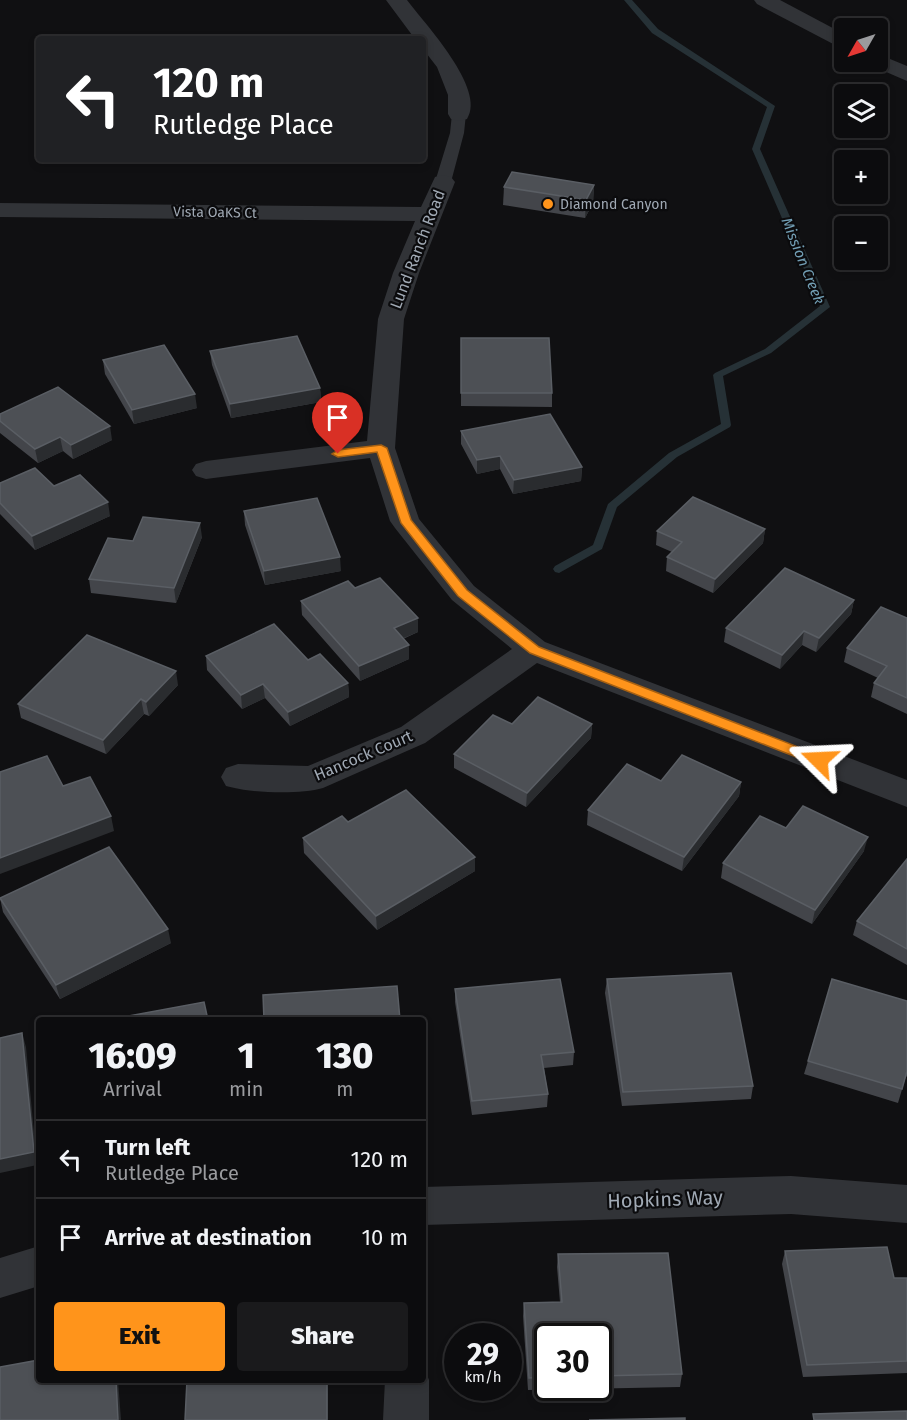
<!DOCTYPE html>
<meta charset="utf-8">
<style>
:root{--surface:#0c0c0e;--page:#1a1a1c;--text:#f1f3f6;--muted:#9a9b9e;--line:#2c2c2e;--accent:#ff941b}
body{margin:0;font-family:"Fira Sans",sans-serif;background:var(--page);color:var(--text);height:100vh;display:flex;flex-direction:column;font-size:22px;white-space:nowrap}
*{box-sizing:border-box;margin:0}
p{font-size:20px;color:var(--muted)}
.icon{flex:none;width:33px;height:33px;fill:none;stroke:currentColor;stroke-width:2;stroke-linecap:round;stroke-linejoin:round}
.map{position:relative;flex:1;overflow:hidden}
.details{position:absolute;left:36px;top:1017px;width:390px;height:366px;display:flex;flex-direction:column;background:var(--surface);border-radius:6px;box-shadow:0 3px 9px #0003,0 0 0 2px var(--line)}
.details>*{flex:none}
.top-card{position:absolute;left:36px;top:36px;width:390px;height:126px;border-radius:6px;box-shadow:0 3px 9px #0003,0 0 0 2px var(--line);background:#202124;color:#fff;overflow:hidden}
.needle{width:39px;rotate:231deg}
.controls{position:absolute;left:834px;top:18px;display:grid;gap:12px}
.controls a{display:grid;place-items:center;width:54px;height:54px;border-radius:6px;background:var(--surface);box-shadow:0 3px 9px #0003,0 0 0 2px var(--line);font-size:30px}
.speed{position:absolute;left:444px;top:1323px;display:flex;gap:12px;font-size:30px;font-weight:700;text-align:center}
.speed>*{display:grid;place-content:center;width:78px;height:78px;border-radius:50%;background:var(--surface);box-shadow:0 3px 9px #0003,0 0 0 2px var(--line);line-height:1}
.speed small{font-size:15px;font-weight:400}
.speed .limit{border:3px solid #111;border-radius:9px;background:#fff;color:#111}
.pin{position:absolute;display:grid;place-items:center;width:51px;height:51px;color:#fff;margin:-62px -26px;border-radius:50% 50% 50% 0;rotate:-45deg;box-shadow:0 0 6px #0007}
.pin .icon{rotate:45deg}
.me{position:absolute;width:66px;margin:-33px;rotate:291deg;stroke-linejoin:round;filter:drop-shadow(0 0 4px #0008)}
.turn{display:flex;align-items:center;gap:21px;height:126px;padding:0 18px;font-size:27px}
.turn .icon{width:78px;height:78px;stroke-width:2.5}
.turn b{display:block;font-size:42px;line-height:51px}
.eta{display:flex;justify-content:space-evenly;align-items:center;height:102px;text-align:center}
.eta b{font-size:36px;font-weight:800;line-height:42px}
.action{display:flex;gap:12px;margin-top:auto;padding:12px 18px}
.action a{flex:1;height:69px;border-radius:6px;background:var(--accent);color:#111;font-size:24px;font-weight:800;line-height:69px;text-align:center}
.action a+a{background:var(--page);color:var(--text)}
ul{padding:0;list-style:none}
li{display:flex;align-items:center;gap:18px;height:78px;padding:0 18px;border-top:2px solid var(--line)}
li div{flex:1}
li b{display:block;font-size:22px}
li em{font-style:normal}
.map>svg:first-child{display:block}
</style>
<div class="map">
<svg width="907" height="1420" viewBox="0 0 907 1420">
<rect width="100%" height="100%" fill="#101012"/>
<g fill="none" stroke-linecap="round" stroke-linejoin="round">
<path fill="#263136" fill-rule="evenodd" d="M624 0H632L658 29 775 106 760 149 830 307 771 353 723 376 731 425 730 427 677 457 617 507 602 549 559 573 555 572 553 569 555 566 593 545 608 504 669 453 721 424 713 375 715 373 765 349 820 306 752 149 767 107 652 33Z"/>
<path fill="#313337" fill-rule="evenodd" d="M459 110 466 114 464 133 451 182 443 187 435 182 450 133 452 114Z"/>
<g fill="#313337" fill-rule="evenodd">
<path d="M386 0H407C424 23 487 89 467 119L459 121 451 119 448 114V95L437 67 423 49V39H415Z"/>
<path d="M754 0H780L844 34V48L837 46 757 4Z"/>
<path d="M878 54 907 66V81L870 65 868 62H878Z"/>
<path d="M443 175 451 177 455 182 419 273 404 319 395 448 419 519 474 586 545 642 907 780V807L537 663 425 743 323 788C299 795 250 793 226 786L221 777 226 768 238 764 308 766 401 727 512 649 452 600 395 528 390 521 370 458 206 479 196 476 192 470 196 464 206 461 367 441 378 319 393 273 415 221 0 217V203L421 207 435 177Z"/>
<path d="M791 1176 907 1185V1223L791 1214 423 1225V1187Z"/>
<path d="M39 1246V1286L0 1298V1258Z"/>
<path d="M423 1365 429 1380V1420H383L385 1380H423Z"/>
</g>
</g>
<g fill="#43454a" fill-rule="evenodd">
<path d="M594 185 593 203 585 218 503 205 504 187Z"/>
<path d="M461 338 552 393V407L461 406Z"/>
<path d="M210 351 320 388 321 402 231 418 212 365Z"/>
<path d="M103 360 197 408 134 424 105 374Z"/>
<path d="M0 414 112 440 73 459 63 451 38 463 0 433Z"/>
<path d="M461 431 582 467 581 481 513 494 500 469 477 474 461 444Z"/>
<path d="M0 483 54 486 110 516 35 550 0 514Z"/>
<path d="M244 511 341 571 265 585 245 525Z"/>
<path d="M765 529 763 543 713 593 666 571 667 557 672 552 656 545 657 531Z"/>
<path d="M202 537 176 603 91 593 89 579 133 541Z"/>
<path d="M355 588 418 618V632L403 639 409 659 360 681 302 615 301 601Z"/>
<path d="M854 600 851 614 816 652 802 645 780 669 724 642 726 628Z"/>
<path d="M907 618V714L871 697 874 683 878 678 844 662 847 648Z"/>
<path d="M206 656 308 660 348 683 349 697 290 726 265 698 242 709 207 670Z"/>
<path d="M178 685 149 716 144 714 106 754 21 718 18 704Z"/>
<path d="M512 724H592L591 738 526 807 454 768V754Z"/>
<path d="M661 781 741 782 739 796 682 871 587 825 588 810Z"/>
<path d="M348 822 475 871 377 930 304 853 303 838Z"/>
<path d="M786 828 864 851 812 924 721 878 723 863Z"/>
<path d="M907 859V965L853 935 857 921Z"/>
<path d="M0 898 171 943 60 999 3 912Z"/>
<path d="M607 979 753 1086 751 1099 622 1106 605 993Z"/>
<path d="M455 989 574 1052 573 1065 544 1068 548 1094 547 1107 472 1115 455 1002Z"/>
<path d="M907 1001V1077L906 1076 898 1103 804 1074 808 1061Z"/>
<path d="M785 1251 894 1278H907V1373L803 1377 782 1264Z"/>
<path d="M558 1254 682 1374 680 1387 528 1390 523 1316 524 1303 560 1302 557 1267ZM548 1336H598V1388H548Z"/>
</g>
<g fill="#2a2c2f">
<path d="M594 185 593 203 585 218 586 200Z"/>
<path d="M320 388 321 402 231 418 230 404Z"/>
<path d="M195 394 197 408 134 424 132 410Z"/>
<path d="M110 426 112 440 73 459 71 445Z"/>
<path d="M60 437 63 451 38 463 35 449Z"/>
<path d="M500 456V469L477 474V460Z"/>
<path d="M582 467 581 481 513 494 514 480Z"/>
<path d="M108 502 110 516 35 550 32 536Z"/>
<path d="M200 523 202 537 176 603 174 588Z"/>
<path d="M765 529 763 543 713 593 715 579Z"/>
<path d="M340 557 341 571 265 585 264 571Z"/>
<path d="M854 600 851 614 816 652 819 638Z"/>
<path d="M418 618V632L394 642V628Z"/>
<path d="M804 631 802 645 780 669 782 655Z"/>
<path d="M409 645V659L360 681 359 666Z"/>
<path d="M176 671 178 685 149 716 146 702Z"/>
<path d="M348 683 349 697 290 726 288 712Z"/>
<path d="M263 684 265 698 242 709 241 695Z"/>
<path d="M141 699 144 714 106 754 103 740Z"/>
<path d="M592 724 591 738 526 807 527 793Z"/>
<path d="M741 782 739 796 682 871 684 857Z"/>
<path d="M111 816 114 831 0 874V858Z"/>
<path d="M868 837 864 851 812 924 815 910Z"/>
<path d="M475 857V871L377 930 376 916Z"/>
<path d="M168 929 171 943 60 999 56 985Z"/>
<path d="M22 1033 26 1047 37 1165 0 1173V1159Z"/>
<path d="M116 1380H118L121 1420H118Z"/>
<rect x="327" y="1380" width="1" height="40"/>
</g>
<g fill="#4d5055" stroke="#5a5e64" stroke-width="1.5">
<path d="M512 172 594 185 586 200 504 187Z"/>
<path d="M297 336 320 388 230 404 210 351Z"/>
<path d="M461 338H549L552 393H461Z"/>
<path d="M164 345 195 394 132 410 103 360Z"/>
<path d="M58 387 110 426 71 445 60 437 35 449 0 421V414Z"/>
<path d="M550 414 582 467 514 480 500 456 477 460 461 431Z"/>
<path d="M35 468 54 486 80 475 108 502 32 536 0 503V483Z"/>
<path d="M693 497 765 529 715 579 667 557 682 542 657 531Z"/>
<path d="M317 498 340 557 264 571 244 511Z"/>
<path d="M143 517 200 523 174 588 89 579 108 538 133 541Z"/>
<path d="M785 568 854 600 819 638 804 631 782 655 726 628Z"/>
<path d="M380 578 418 618 394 628 409 645 359 666 301 601 348 581 355 588Z"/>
<path d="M881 607 907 618V698L874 683 887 666 847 648Z"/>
<path d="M274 624 308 660 320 654 348 683 288 712 263 684 241 695 206 656Z"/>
<path d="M87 635 176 671 146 702 141 699 103 740 18 704Z"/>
<path d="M538 697 592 724 527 793 454 754 493 715 512 724Z"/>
<path d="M682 755 741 782 684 857 588 810 627 764 661 781Z"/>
<path d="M47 756 63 786 90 777 111 816 0 858V772Z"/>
<path d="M406 790 475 857 376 916 303 838 342 816 348 822Z"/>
<path d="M803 806 868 837 815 910 723 863 760 816 786 828Z"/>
<path d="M109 847 168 929 56 985 0 898Z"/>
<path d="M907 859V949L857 921Z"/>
<path d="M731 973 753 1086 623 1092 607 979Z"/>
<path d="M560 979 574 1052 541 1055 548 1094 472 1101 455 989Z"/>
<path d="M832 979 907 1001V1071L902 1089 808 1061Z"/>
<path d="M397 986 400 1020H264L263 995Z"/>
<path d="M204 1002 208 1020H107Z"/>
<path d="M22 1033 34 1152 0 1159V1038Z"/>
<path d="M887 1247 894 1278H907V1361L807 1365 785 1251Z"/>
<path d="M668 1253 682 1374 598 1376V1336H548V1377L529 1378 524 1303 562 1302 558 1254Z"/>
<path d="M39 1360V1380H116L118 1420H0V1367Z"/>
<path d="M187 1380H327V1420H185Z"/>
<path d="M907 1411V1420H814L813 1414Z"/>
<path d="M685 1418V1420H589Z"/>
</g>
<path fill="#ff941b" stroke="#a66012" stroke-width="1.5" d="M381 445 387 448 411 520 467 590 539 647 824 757 826 760 824 764H814L530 653 458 596 401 523 377 452 338 457 332 454 338 450Z"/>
<circle fill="#ff941b" stroke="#0b0b0d" stroke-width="2" cx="548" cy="204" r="6"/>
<g text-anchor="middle" stroke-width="4.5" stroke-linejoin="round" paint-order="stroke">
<g font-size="14" fill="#a0a9b4" stroke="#0b0b0d" text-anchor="start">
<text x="560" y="209">Diamond Canyon</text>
</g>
<g font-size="14" fill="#a0a9b4" stroke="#0b0b0d">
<text transform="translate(215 212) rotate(1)" y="5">Vista OaKS Ct</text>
</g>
<g font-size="15" font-style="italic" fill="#729eb4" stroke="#0b0b0d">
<text transform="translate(803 261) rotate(68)" y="5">Mission Creek</text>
</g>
<g font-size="16" fill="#a0a9b4" stroke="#0b0b0d">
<text transform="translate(417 249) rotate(-69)" y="6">Lund Ranch Road</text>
<text transform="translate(363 755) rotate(-23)" y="6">Hancock Court</text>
</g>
<g font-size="20" fill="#a0a9b4" stroke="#0b0b0d">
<text transform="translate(665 1199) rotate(-2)" y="7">Hopkins Way</text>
</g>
</g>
</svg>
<div class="controls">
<a><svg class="needle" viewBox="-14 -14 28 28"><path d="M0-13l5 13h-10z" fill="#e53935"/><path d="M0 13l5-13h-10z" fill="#9a9b9e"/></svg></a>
<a><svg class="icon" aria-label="layers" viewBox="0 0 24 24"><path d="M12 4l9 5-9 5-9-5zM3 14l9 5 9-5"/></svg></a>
<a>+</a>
<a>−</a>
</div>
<div class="speed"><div>29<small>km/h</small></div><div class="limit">30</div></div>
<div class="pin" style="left:338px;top:454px;background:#d93025"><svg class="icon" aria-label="arrive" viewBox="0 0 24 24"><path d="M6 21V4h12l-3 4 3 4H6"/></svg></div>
<svg class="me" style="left:819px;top:760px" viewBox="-20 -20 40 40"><path d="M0-17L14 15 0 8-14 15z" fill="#ff941b" stroke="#fff" stroke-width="4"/></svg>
<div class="top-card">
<div class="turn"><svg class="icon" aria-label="left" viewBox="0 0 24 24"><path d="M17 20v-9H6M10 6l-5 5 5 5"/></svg><div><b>120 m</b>Rutledge Place</div></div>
</div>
<section class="details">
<div class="eta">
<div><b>16:09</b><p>Arrival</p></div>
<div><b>1</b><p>min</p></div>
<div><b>130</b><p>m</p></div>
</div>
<ul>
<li><svg class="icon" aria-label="left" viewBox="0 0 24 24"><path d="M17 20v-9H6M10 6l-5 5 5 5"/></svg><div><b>Turn left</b><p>Rutledge Place</p></div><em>120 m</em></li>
<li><svg class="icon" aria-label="arrive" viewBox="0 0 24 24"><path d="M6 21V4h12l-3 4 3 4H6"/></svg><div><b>Arrive at destination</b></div><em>10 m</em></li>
</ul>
<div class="action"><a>Exit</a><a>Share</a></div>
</section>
</div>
